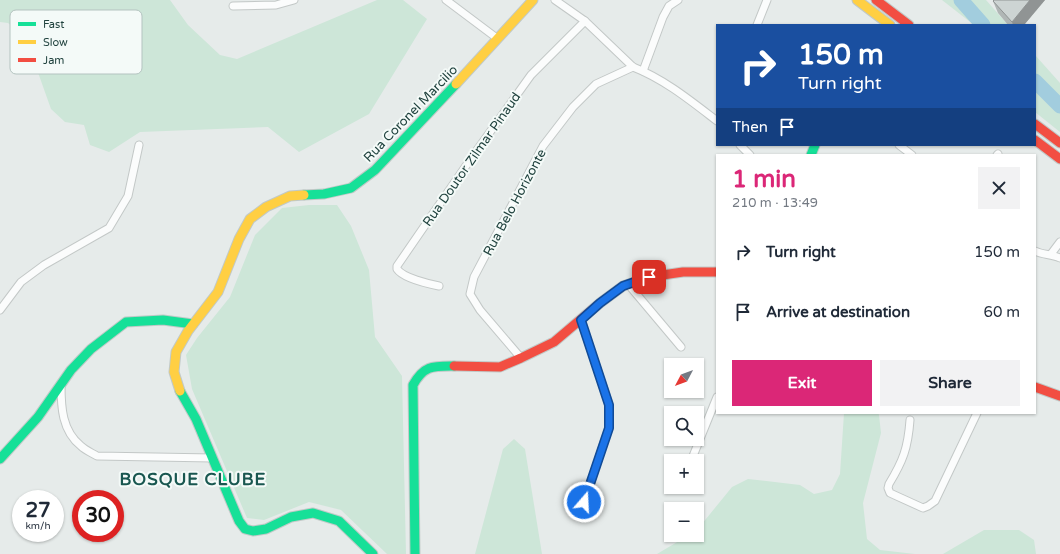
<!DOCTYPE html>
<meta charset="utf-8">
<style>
:root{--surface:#fff;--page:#f2f2f3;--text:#1f2937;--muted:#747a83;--accent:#db2777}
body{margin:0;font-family:"Varela Round",sans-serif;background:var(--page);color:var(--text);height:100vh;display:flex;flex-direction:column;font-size:15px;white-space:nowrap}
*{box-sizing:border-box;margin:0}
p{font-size:13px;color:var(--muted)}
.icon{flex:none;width:22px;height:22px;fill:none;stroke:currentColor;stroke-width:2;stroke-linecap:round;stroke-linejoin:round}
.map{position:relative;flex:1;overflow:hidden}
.sheet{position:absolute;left:716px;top:154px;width:320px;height:260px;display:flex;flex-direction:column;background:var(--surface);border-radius:0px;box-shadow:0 1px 3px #0004}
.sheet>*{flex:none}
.guide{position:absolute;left:716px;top:24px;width:320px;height:122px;border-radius:0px;box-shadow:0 1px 3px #0004;background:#1a4fa0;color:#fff;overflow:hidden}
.needle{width:26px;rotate:229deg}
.controls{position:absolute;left:664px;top:358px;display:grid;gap:8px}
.controls a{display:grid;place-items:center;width:40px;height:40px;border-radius:0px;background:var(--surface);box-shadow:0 1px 3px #0004;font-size:20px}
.speed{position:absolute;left:12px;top:490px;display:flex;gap:8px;font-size:20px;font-weight:700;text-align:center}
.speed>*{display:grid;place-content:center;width:52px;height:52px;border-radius:50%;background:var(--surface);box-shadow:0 1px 3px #0004;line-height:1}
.speed small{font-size:10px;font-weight:400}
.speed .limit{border:6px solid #d22;background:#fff;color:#111}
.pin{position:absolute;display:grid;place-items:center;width:34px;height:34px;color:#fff;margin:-17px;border-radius:8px;box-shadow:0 2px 6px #0006}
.me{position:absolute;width:44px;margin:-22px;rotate:19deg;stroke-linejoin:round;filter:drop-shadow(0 0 3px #0008)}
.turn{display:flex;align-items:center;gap:14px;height:84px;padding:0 16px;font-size:18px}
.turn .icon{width:52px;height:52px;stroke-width:2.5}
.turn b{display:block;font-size:28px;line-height:34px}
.then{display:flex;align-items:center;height:38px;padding:0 16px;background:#0003;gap:8px;font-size:15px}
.round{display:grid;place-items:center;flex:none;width:42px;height:42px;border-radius:0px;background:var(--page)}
.head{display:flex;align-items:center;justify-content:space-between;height:68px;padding:0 16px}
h1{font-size:24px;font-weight:800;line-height:30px;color:var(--accent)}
.button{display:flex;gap:8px;margin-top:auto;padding:8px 16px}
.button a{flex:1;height:46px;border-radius:0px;background:var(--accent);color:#fff;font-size:16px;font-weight:800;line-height:46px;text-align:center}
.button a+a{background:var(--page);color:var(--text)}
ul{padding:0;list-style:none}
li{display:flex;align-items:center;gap:12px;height:60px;padding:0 16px}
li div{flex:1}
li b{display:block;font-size:15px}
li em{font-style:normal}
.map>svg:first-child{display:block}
</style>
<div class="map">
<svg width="1060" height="554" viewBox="0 0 1060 554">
<rect width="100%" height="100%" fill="#e6ebea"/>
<g fill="#cde6d8">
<path d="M0 0H170L188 25 220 55 237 59 377 0H403L427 19 369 114 299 152 268 127 140 132 109 152 90 145 84 125 65 122 51 109 25 36 8 23 0 22Z"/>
<path d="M942 0H986L1008 25H974Z"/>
<path d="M1035 55 1060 83V132L1035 112Z"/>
<path d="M309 205H337L351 226 369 270 375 337 402 376 406 554H387L341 510 309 502 264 520 247 518 192 389 186 355 197 338 230 297 255 235 282 208Z"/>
<path d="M844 413H878L879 415 881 433 863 503 867 539 880 550 915 554H657L689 535H697V530L732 487 748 479 800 485 814 494 832 490 840 474Z"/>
<path d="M514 439 525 449 542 554H475L503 449Z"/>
<path d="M984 530H1019L1034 540 1036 554H943Z"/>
</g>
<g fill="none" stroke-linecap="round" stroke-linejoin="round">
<g stroke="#a2cdde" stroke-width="15">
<path d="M961 0 983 25"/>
<path d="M1035 81 1060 106"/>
</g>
<defs>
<g id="street">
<path d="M446 0 498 39"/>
<path d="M555 0 585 21 633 67C664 79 691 101 717 121"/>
<path d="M233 6 276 5 294 0"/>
<path d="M757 25 767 0"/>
<path d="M643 71 663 17 669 6 678 0"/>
<path d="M740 145 750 155"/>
<path d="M899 145 912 155"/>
<path d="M997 155 998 154"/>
<path d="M1035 251C1043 255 1051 254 1060 258"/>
<path d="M1051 254 1060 242"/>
<path d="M628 284 681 347"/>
<path d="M439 286C429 284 403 278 397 269V266L472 157 531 75 585 21"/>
<path d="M0 310 21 282 44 265 109 228 128 196 139 145"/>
<path d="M581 320 609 405V428L584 502"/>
<path d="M521 358 480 310 470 294 474 277 543 146 573 107 596 84 633 67"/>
<path d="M61 385C61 407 62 431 81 446 85 450 92 453 97 456L213 458"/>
<path d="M910 420C908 448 903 461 889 484L888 488 890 493 923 508 928 506 935 501 977 413"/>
<path d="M691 461 717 397"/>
</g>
<g id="fast">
<path d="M811 155 815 145"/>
<path d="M304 195 324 194 351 188 375 170 456 84"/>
<path d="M180 391 196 419 239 521 245 529 253 531 266 529 291 517 313 513 339 521 373 554"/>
<path d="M0 459 38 417 71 370 91 349 126 322 163 320 193 324"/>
<path d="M415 554 413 385C424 365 433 366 454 366"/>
</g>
<g id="slow">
<path d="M857 0 890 25"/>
<path d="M456 84 533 0"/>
<path d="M180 391 174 372 176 352 188 331 218 292 239 239 250 219 266 207 290 196 304 195"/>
</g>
<g id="jam">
<path d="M876 0 909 25"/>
<path d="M1035 124 1060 143"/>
<path d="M1035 140 1060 159"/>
<path d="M454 366 500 367 521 358 554 342 600 303 623 286 649 277 683 272H717"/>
<path d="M1035 387 1060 396"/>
</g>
</defs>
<use href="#street" stroke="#c3c8c7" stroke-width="9"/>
<use href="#fast" stroke="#c1c9c7" stroke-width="11"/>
<use href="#slow" stroke="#c1c9c7" stroke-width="11"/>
<use href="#jam" stroke="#c1c9c7" stroke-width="11"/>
<use href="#street" stroke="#fbfcfc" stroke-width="7"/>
<use href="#fast" stroke="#16e098" stroke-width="9"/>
<use href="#slow" stroke="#ffcf43" stroke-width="9"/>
<use href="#jam" stroke="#f24e42" stroke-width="9"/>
</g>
<path fill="#b0b6b5" d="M1045 0 1024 25H1008L998 13 993 1Z"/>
<path fill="#909494" d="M1030 0H1045L1024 25H1013L1012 22Z"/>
<path fill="#cdd4d3" stroke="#909494" d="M994 0H1030L1012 22 993 1Z"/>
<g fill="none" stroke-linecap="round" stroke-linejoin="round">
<defs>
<path id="route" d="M584 502 609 428V405L581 320 600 303 623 286 649 277"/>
</defs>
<use href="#route" stroke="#114b97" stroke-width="10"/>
<use href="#route" stroke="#1a73e8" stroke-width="7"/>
</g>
<g text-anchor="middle" stroke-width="4" stroke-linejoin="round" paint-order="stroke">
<g font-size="13" fill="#20423e" stroke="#f4faf8">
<text transform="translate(410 113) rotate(-46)" y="5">Rua Coronel Marcilio</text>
<text transform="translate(471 159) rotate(-55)" y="5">Rua Doutor Zilmar Pinaud</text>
<text transform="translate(514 202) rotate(-62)" y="5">Rua Belo Horizonte</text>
</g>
<g font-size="17" font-weight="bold" letter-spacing="1" fill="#195750" stroke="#f4faf8">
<text x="193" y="485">BOSQUE CLUBE</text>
</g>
</g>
<rect x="10" y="10" width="132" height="64" rx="6" fill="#f4faf8" stroke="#b4c3c0" stroke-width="1"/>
<rect x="18" y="22" width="18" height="4" fill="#16e098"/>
<rect x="18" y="40" width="18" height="4" fill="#ffcf43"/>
<rect x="18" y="58" width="18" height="4" fill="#f24e42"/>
<g font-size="11" fill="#20423e">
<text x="43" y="28">Fast</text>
<text x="43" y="46">Slow</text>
<text x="43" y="64">Jam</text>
</g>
</svg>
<div class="controls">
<a><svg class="needle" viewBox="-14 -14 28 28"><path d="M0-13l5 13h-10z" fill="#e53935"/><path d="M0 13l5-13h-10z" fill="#747a83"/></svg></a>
<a><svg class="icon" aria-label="search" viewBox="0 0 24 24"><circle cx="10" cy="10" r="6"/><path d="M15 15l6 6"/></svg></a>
<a>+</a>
<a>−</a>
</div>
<div class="speed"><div>27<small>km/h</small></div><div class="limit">30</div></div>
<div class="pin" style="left:649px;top:277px;background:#d93025"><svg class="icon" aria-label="arrive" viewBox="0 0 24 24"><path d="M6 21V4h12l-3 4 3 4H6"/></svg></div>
<svg class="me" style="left:584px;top:502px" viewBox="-20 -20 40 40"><circle r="17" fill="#1a73e8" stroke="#fff" stroke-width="3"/><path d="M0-11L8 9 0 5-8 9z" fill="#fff"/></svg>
<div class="guide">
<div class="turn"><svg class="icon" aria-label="right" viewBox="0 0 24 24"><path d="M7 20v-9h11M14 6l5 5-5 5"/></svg><div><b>150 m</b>Turn right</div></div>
<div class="then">Then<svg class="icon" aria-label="arrive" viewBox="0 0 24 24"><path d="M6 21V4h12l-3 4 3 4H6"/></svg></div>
</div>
<section class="sheet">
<div class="head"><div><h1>1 min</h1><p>210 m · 13:49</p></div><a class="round"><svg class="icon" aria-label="close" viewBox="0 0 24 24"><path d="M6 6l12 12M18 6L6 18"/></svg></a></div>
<ul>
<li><svg class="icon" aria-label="right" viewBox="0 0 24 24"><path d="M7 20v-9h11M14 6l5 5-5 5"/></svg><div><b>Turn right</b></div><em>150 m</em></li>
<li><svg class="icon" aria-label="arrive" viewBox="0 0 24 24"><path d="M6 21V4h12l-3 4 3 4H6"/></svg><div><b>Arrive at destination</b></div><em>60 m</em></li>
</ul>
<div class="button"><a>Exit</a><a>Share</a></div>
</section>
</div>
